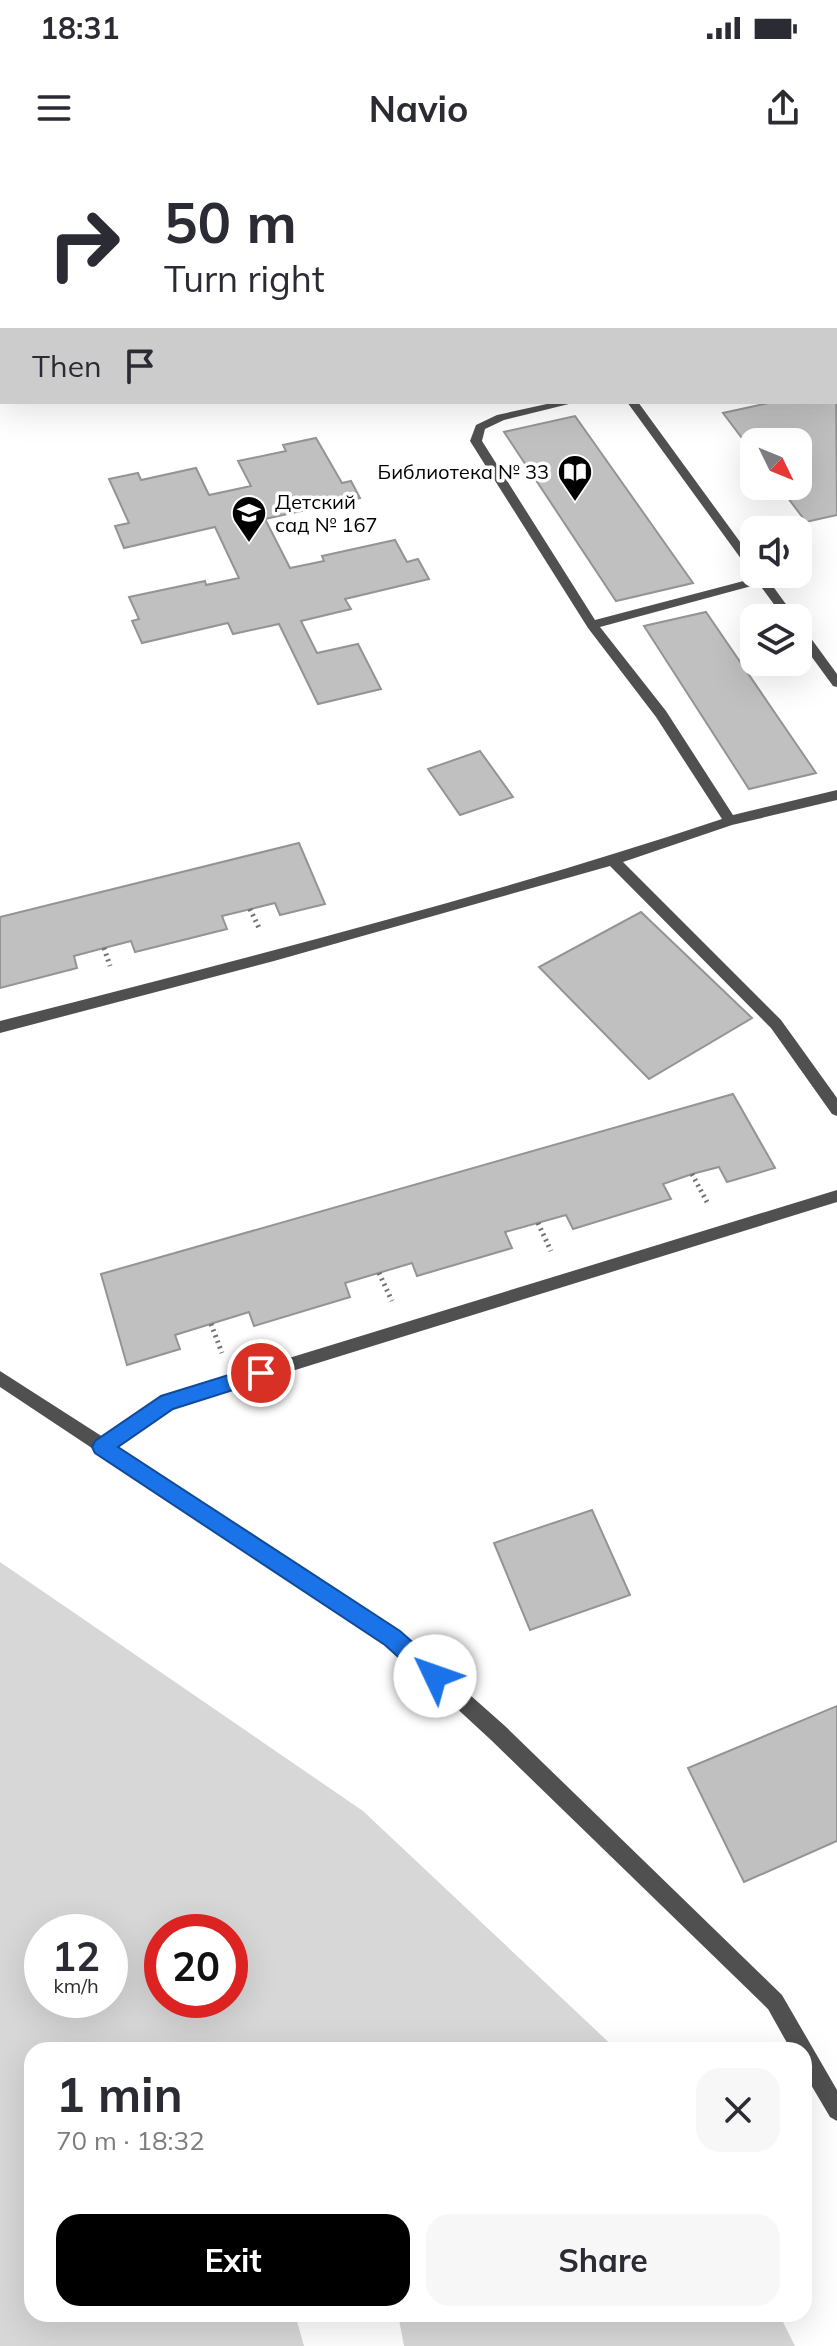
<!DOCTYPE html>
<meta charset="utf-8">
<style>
:root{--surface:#fff;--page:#f7f7f7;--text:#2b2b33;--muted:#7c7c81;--accent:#000}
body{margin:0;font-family:Mulish,sans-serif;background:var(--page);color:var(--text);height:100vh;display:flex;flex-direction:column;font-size:30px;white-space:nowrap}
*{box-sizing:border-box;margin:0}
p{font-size:26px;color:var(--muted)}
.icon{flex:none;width:44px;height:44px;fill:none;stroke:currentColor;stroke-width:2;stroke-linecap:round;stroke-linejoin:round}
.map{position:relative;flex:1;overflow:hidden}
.side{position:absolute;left:24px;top:1882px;width:788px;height:280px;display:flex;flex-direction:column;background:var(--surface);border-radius:24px;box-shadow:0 8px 32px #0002}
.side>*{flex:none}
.top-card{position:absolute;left:0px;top:0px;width:838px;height:244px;box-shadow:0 8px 32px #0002;background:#fff;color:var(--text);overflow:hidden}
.needle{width:52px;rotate:133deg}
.controls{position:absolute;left:740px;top:268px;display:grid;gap:16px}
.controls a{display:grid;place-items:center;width:72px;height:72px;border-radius:16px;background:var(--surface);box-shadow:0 8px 32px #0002;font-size:40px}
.speed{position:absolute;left:24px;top:1754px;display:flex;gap:16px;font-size:40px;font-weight:700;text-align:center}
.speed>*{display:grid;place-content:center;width:104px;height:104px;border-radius:50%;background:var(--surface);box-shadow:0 8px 32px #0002;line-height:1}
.speed small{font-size:20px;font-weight:400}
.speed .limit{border:12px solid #d22;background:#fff;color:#111}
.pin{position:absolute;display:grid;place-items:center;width:68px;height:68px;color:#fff;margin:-34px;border:4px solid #fff;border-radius:50%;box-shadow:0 2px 8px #0007}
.me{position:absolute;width:88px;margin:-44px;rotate:312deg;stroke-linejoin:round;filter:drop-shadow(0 0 6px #0008)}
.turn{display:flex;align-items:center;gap:28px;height:168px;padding:0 32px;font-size:36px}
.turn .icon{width:104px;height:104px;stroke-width:2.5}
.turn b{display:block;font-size:56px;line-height:68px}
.then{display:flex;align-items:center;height:76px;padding:0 32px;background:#0003;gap:16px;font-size:30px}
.round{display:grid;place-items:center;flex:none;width:84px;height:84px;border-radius:24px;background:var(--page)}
.summary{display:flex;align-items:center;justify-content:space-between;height:136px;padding:0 32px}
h1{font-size:48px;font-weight:700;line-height:60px}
.action{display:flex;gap:16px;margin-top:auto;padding:16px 32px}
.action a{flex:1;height:92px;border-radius:24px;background:var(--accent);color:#fff;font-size:32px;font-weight:700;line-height:92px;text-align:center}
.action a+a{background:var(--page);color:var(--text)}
.status{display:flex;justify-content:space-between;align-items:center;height:56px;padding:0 40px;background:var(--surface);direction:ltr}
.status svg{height:22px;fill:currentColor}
header{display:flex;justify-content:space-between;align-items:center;height:104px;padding:0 32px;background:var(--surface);font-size:36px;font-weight:700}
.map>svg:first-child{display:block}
</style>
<div class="status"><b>18:31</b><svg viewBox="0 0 49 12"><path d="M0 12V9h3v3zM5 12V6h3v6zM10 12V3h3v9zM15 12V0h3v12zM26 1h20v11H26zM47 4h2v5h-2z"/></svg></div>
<header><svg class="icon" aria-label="menu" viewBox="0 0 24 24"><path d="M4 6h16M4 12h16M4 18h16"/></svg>Navio<svg class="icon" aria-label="share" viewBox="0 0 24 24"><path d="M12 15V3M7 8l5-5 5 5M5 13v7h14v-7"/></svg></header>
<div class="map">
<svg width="837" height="2186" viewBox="0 0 837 2186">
<rect width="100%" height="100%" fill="#fff"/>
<g fill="#d7d7d7" fill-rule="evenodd">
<path d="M0 1402 363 1651 617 1890H32V2154H295L304 2186H0ZM42 1772H110V1840H42ZM162 1772H230V1840H162Z"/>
<path d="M398 2154H779L795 2186H404Z"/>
</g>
<g fill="#c0c0c0" stroke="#949494" stroke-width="2">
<path d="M0 0H148L156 2H2L0 25Z"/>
<path d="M836 229 837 355 806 362 779 326H798V282H754V294L723 253 773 242H836Z"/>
<path d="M575 256 693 423 616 441 504 272Z"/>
<path d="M316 278 342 323 351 321 360 338 265 359 290 408 324 401 322 396 395 380 407 402 418 399 429 419 345 439 351 449 301 461 317 493 358 484 381 529 318 544 279 464 233 474 228 463 142 483 132 461 139 459 129 437 205 421 206 425 239 418 215 367 124 388 115 366 129 363 109 319 138 313 141 320 196 308 209 335 251 326 238 301 286 291 283 285Z"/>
<path d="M706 452 816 613 749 629 644 466Z"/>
<path d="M480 591 513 637 460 655 428 609Z"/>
<path d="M299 683 325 744 280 755 275 743 222 756 227 769 135 792 131 781 104 788 74 796 77 808 0 828V757Z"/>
<path d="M641 752 752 858 649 919 539 807Z"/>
<path d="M733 934 775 1008 727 1022 719 1007 692 1014 663 1024 671 1039 573 1069 566 1055 505 1072 512 1088 417 1116 412 1103 345 1123 350 1137 254 1166 249 1152 175 1175 180 1189 127 1205 101 1114Z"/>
<path d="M592 1350 630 1435 530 1470 494 1383Z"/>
<path d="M837 1546V1681L744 1722 688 1608Z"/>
</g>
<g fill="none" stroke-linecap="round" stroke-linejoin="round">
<g stroke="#727272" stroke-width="5" stroke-dasharray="2 4" stroke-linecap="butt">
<path d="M250 749 260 770"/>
<path d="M104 788 110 806"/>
<path d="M692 1014 707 1042"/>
<path d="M538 1063 551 1091"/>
<path d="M379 1113 392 1141"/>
<path d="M211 1164 222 1193"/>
</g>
<g fill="#505050" fill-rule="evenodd">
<rect x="455" y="0" width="10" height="2"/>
<path d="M706 0H716L718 2H708Z"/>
<rect x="0" y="38" width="2" height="6"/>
<rect x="836" y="139" width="1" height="7"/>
<path d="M837 180V187H836V180Z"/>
<path d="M556 242H577L504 260 485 269 482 281 595 460 755 418 627 242H638L754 401V414H764L796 458H784L759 424 600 467 666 551 733 655 837 630V640L732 665 623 702 781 860 837 938V956L832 954 771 868 610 706 274 801 0 873V861C242 799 485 738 722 659L656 557 588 468 470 281 476 265 497 255Z"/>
<path d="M798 465 802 466 837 514V527L833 526 798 478Z"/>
<path d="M837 1030V1042L173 1248 117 1286 399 1472 505 1566 782 1835 837 1930V1961L830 1957 804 1913V1890H791L768 1849 491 1580 387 1484 0 1227V1211L103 1277 168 1235Z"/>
</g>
<g fill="#1d1d1d" fill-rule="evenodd">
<path d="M800 0H810L812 2H802Z"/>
<rect x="836" y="30" width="1" height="7"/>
</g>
</g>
<path fill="#1a73e8" stroke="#114b97" stroke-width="2" d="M261 1205 268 1207 271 1213 268 1219 173 1249 118 1287 400 1471 442 1508 445 1516 442 1523 435 1526 427 1523 385 1485 95 1293 92 1287 95 1281 161 1236Z"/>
<defs>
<symbol id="library-pin" viewBox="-11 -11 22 30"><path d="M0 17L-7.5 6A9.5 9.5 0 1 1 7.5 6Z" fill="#000" stroke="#fff"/><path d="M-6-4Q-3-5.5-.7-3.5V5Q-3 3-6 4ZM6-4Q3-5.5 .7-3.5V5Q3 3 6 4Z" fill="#fff"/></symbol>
<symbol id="school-pin" viewBox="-11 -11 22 30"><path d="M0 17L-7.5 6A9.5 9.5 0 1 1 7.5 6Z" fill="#000" stroke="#fff"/><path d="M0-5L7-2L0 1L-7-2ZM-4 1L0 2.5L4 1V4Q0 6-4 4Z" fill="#fff"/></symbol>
</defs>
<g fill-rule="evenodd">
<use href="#library-pin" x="555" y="292" width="40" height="54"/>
<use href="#school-pin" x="229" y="333" width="40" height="54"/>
</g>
<g text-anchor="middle" stroke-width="7" stroke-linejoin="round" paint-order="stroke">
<g font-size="20" fill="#000" stroke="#fff" text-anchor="end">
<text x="549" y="319">Библиотека № 33</text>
<text x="275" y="349" text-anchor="start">Детский<tspan x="275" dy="23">сад № 167</tspan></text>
</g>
</g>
</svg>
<div class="controls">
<a><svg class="needle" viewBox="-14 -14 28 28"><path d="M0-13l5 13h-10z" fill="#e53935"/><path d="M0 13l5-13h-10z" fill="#7c7c81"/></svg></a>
<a><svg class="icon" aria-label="sound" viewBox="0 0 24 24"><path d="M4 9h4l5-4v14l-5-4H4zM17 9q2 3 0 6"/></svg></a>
<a><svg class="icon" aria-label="layers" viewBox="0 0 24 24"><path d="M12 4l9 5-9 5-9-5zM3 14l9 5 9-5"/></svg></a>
</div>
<div class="speed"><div>12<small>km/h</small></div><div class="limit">20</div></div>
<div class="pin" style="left:261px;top:1213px;background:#d93025"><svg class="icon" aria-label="arrive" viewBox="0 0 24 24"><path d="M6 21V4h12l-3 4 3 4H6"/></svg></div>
<svg class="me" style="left:435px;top:1516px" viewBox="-20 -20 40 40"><circle r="19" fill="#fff"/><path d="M0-13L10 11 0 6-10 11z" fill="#1a73e8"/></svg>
<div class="top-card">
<div class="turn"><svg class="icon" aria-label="right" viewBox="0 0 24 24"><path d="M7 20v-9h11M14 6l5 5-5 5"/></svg><div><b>50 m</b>Turn right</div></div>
<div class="then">Then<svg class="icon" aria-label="arrive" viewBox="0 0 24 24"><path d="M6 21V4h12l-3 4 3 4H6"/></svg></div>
</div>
<section class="side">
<div class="summary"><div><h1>1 min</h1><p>70 m · 18:32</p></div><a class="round"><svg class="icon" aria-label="close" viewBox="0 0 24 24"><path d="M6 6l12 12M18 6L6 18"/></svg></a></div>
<div class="action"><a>Exit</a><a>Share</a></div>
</section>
</div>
